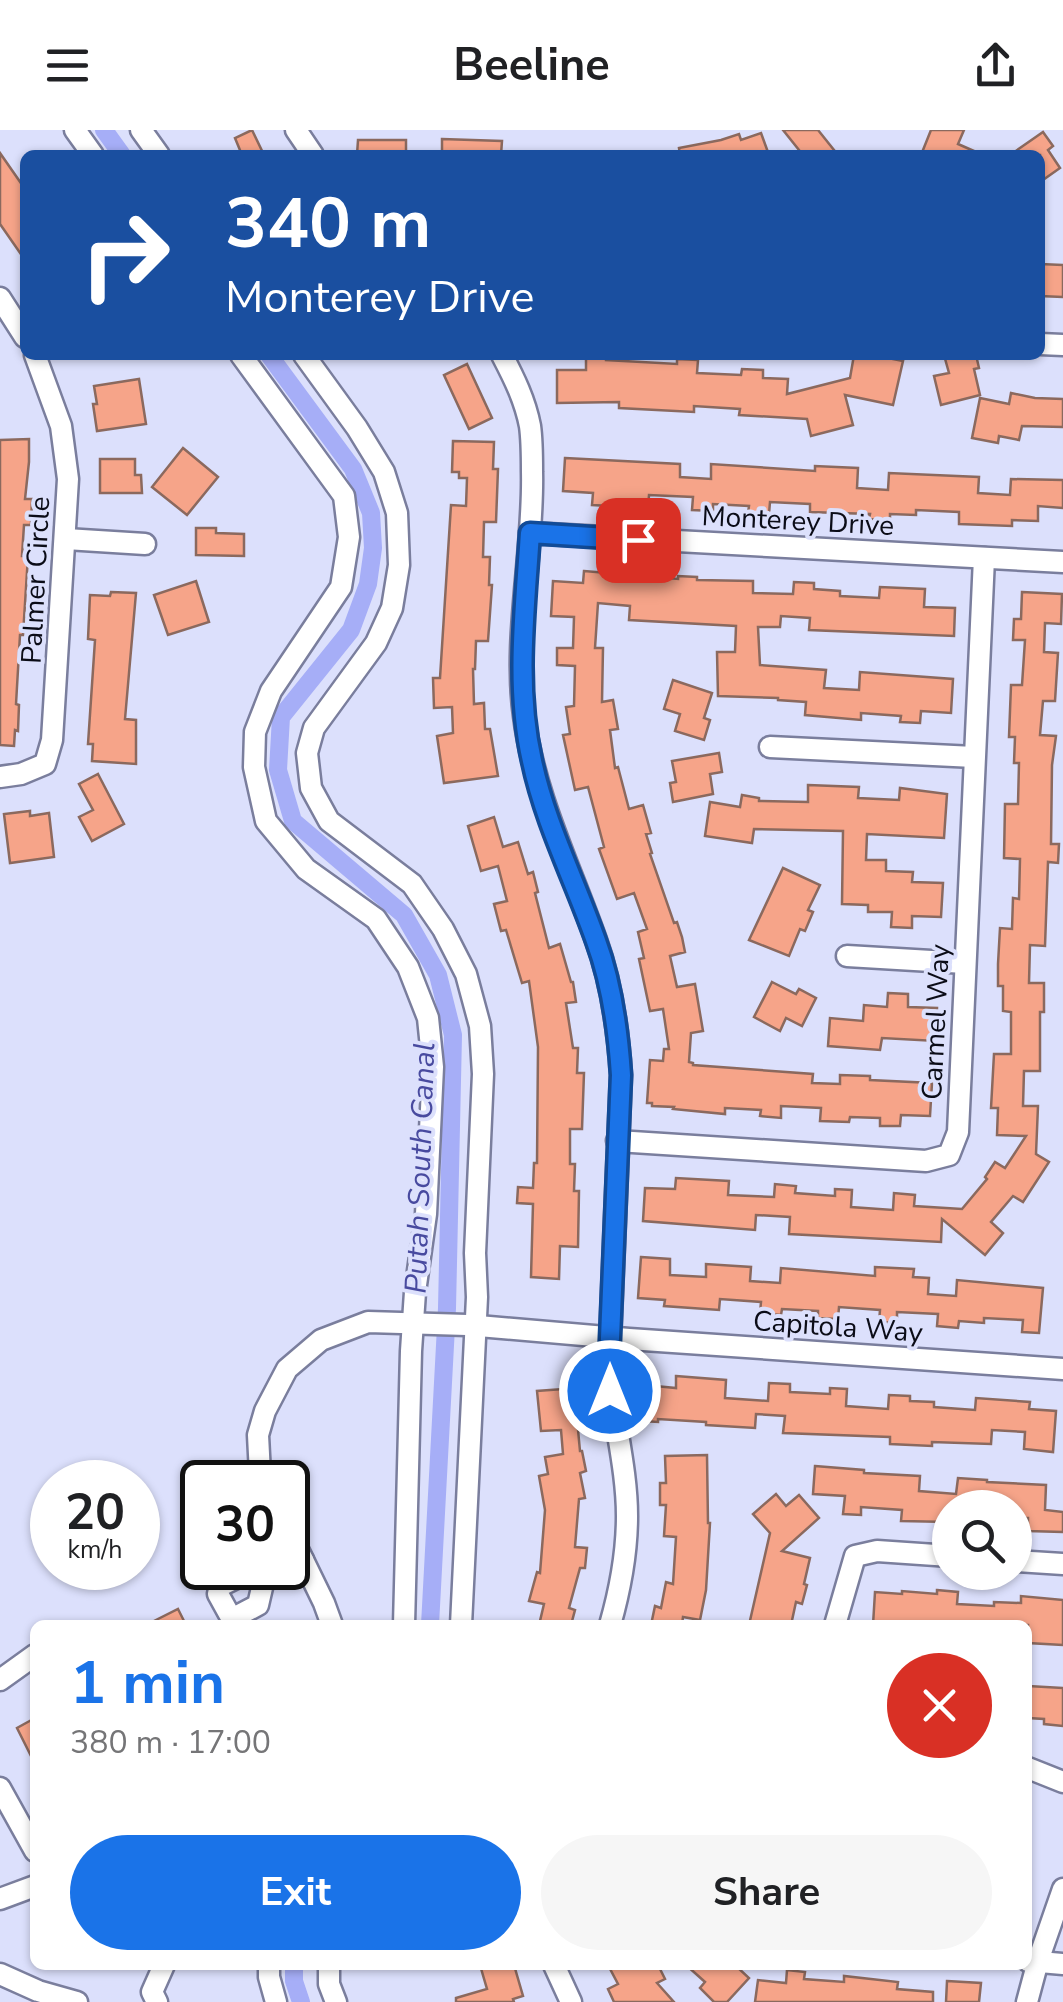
<!DOCTYPE html>
<meta charset="utf-8">
<style>
:root{--surface:#fff;--page:#f6f6f6;--text:#202124;--muted:#757577;--accent:#1a73e8}
body{margin:0;font-family:"Nunito Sans",sans-serif;background:var(--page);color:var(--text);height:100vh;display:flex;flex-direction:column;font-size:38px;white-space:nowrap}
*{box-sizing:border-box;margin:0}
p{font-size:32px;color:var(--muted)}
.icon{flex:none;width:55px;height:55px;fill:none;stroke:currentColor;stroke-width:2;stroke-linecap:round;stroke-linejoin:round}
.map{position:relative;flex:1;overflow:hidden}
.panel{position:absolute;left:30px;top:1490px;width:1002px;height:350px;display:flex;flex-direction:column;background:var(--surface);border-radius:15px;box-shadow:0 2px 8px #0004}
.panel>*{flex:none}
.banner{position:absolute;left:20px;top:20px;width:1025px;height:210px;border-radius:15px;box-shadow:0 2px 8px #0004;background:#1a4fa0;color:#fff;overflow:hidden}
.tools{position:absolute;left:932px;top:1360px;display:grid;gap:20px}
.tools a{display:grid;place-items:center;width:100px;height:100px;border-radius:50%;background:var(--surface);box-shadow:0 2px 8px #0004;font-size:50px}
.speed{position:absolute;left:30px;top:1330px;display:flex;gap:20px;font-size:50px;font-weight:700;text-align:center}
.speed>*{display:grid;place-content:center;width:130px;height:130px;border-radius:50%;background:var(--surface);box-shadow:0 2px 8px #0004;line-height:1}
.speed small{font-size:25px;font-weight:400}
.speed .limit{border:5px solid #111;border-radius:15px;background:#fff;color:#111}
.pin{position:absolute;display:grid;place-items:center;width:85px;height:85px;color:#fff;margin:-42px;border-radius:20px;box-shadow:0 5px 15px #0006}
.me{position:absolute;width:110px;margin:-55px;rotate:0deg;stroke-linejoin:round;filter:drop-shadow(0 0 8px #0008)}
.turn{display:flex;align-items:center;gap:35px;height:210px;padding:0 40px;font-size:45px}
.turn .icon{width:130px;height:130px;stroke-width:2.5}
.turn b{display:block;font-size:70px;line-height:85px}
.round{display:grid;place-items:center;flex:none;width:105px;height:105px;border-radius:52px;background:var(--page)}
.overview{display:flex;align-items:center;justify-content:space-between;height:170px;padding:0 40px}
h1{font-size:60px;font-weight:700;line-height:75px;color:var(--accent)}
.cta{display:flex;gap:20px;margin-top:auto;padding:20px 40px}
.cta a{flex:1;height:115px;border-radius:60px;background:var(--accent);color:#fff;font-size:40px;font-weight:700;line-height:115px;text-align:center}
.cta a+a{background:var(--page);color:var(--text)}
header{display:flex;justify-content:space-between;align-items:center;height:130px;padding:0 40px;background:var(--surface);font-size:45px;font-weight:700}
.map>svg:first-child{display:block}
</style>
<header><svg class="icon" aria-label="menu" viewBox="0 0 24 24"><path d="M4 6h16M4 12h16M4 18h16"/></svg>Beeline<svg class="icon" aria-label="share" viewBox="0 0 24 24"><path d="M12 15V3M7 8l5-5 5 5M5 13v7h14v-7"/></svg></header>
<div class="map">
<svg width="1063" height="1872" viewBox="0 0 1063 1872">
<rect width="100%" height="100%" fill="#dce0fc"/>
<g fill="none" stroke-linecap="round" stroke-linejoin="round">
<g stroke="#a6aef7" stroke-width="18">
<path d="M104 0 122 25"/>
<path d="M269 225 353 339 371 383 373 418 368 454 351 500 281 587 278 640 293 691 404 785 438 845 453 905 447 1178 430 1495"/>
<path d="M294 1835V1851L301 1872"/>
</g>
</g>
<g fill="#f6a489" stroke="#8b695e" stroke-width="2.5">
<path d="M252 0 264 25H242L235 8Z"/>
<path d="M783 0H818L838 25H803Z"/>
<path d="M931 0H964L958 14 983 25H921Z"/>
<path d="M1043 2 1053 16 1048 20 1060 38 1040 52V25H1010Z"/>
<path d="M761 3 769 25H680L679 18 721 10 739 4 741 10Z"/>
<path d="M442 9 502 11 501 25H442Z"/>
<path d="M358 10H406V25H357Z"/>
<path d="M0 23 25 59V130L0 94Z"/>
<path d="M1040 134 1063 135V167L1040 166Z"/>
<path d="M854 225H873L903 231 893 275 845 265 853 295 811 306 807 289 739 285 740 279 694 276V282L619 278V272L557 273V240H586V226H606V230L677 234V229L698 230 697 243 741 245 742 239 763 240V248L788 249 787 264 850 248Z"/>
<path d="M944 225H976L979 238 974 239 980 265 941 275 934 246 949 243Z"/>
<path d="M467 234 492 288 469 299 444 245Z"/>
<path d="M139 249 146 294 97 301 93 274H97L94 256Z"/>
<path d="M1011 263 1035 268 1063 269V297L1022 296 1019 310 999 306 998 313 972 308 980 268 1009 274Z"/>
<path d="M29 309V332L25 369H32L31 395H24L22 426H28L23 505H20L16 574 19 575 18 601 15 600 14 616 0 615V310Z"/>
<path d="M453 311 494 312 493 339H498L496 392H484L483 427H490L489 455H492L488 511H476L475 539H473L474 574 484 573 485 599H490L498 646 444 653 437 606 453 603 452 577 434 578 433 548H440L451 375 466 376 467 348H459V342H452Z"/>
<path d="M183 318 218 347 187 385 152 357Z"/>
<path d="M565 328 680 334V347L711 349V334L815 341V336L858 338 857 358 888 360 889 343 979 347 978 363 1010 365 1011 349 1063 350V378L1038 376V391L1012 390V396L959 394V382L916 380V385L890 384V390L869 389 870 384 810 382V374L770 372 769 384 748 383 749 376 713 374V381L692 380 693 367 649 365 648 378 592 375 593 363 563 361Z"/>
<path d="M100 329H135V345H141L142 363H100Z"/>
<path d="M196 398H216V403L244 404V426L196 425Z"/>
<path d="M584 441 678 449V446L697 447V450L753 451V463L793 464 794 452 814 453V459L840 461V466L879 468 880 457 925 459 924 477 955 478 954 506 809 500 810 488 781 486 780 497H758L760 535 826 540 824 558 859 560 860 542 953 549 951 583 921 581 920 593 900 592 901 586 861 583V590L805 585 806 572 778 570V568L718 566 717 522H735L736 496 629 490 630 476 598 473 595 518H603L602 572 613 570 618 599 610 600 615 638 618 637 629 679 643 675 651 703 646 704 652 723 650 724 674 793 677 792 682 807 685 822 670 826 677 857 695 854 703 901 691 903 689 932 693 933V935L813 944 812 953 840 954V945L870 946V950L932 953 930 986 901 985 900 996H880V988L850 987 849 992 820 991 821 978 781 976V988L760 986 761 980 725 978V984L673 979 674 977 652 976V973H647L650 930 663 931 664 919H669L663 879 650 881 639 829 644 828 638 802 647 799 634 763 617 769 599 719 604 717 588 657 575 660 563 605 570 604 566 577 574 576 575 536 557 535V518H573L574 487 551 486 553 451 583 453Z"/>
<path d="M196 451 209 492 168 505 154 465Z"/>
<path d="M111 462 136 463 125 589 136 590V634L92 631 93 614H88L95 510 88 509 90 465 110 466Z"/>
<path d="M1022 462 1062 464 1061 494 1045 493 1044 522 1058 523 1055 571H1043L1040 605 1056 606 1052 635 1051 714H1059L1058 733 1048 732 1045 816 1030 815 1029 853H1044V882H1040V941H1024L1023 976H1038L1036 1024 1049 1032 1023 1072 1013 1066 991 1092 1003 1103 985 1125 942 1089 941 1112 789 1104 790 1087 756 1085 755 1100 643 1091 645 1058 675 1059 676 1048 729 1051 728 1065 774 1067 775 1054 796 1056 795 1063 835 1066V1059L852 1060 851 1077 893 1080 894 1063 915 1065 914 1076 962 1079 987 1049 985 1047 995 1032 1005 1038 1026 1006 997 1005 998 978H991L994 924H1011V882L1003 881V856H998V834L1000 798 1012 799 1013 768 1019 769 1020 729 1004 728 1005 674H1018L1019 633H1014L1015 607H1009L1011 555H1022L1025 510H1013L1014 489H1021Z"/>
<path d="M673 550 712 563 704 588 710 590 704 610 675 601 680 584 664 579Z"/>
<path d="M719 623 722 642 710 644 713 664 673 672 670 653 676 652 672 631Z"/>
<path d="M98 644 124 694 92 711 79 687 93 680 79 654Z"/>
<path d="M808 655 859 657 858 668 899 670 900 658 947 664 944 708 867 704 866 730H886V741L913 742 912 752 943 753 941 787 912 786V798L891 797 892 782H868V775L842 774 843 701 754 699 752 713 705 706 710 672 740 677 742 665 759 668V671L808 672Z"/>
<path d="M30 681V686L49 683 54 727 10 733 4 684Z"/>
<path d="M494 687 503 717 518 712 528 744 533 742 538 762 535 763 549 818 560 814 571 852H573L576 872 566 873 573 918H578L577 943H584L582 999H570V1034H575L574 1061H579L578 1117 560 1116 559 1149 531 1147 533 1074 517 1073 518 1057 533 1058 534 1033H537L538 917 529 851 522 853 506 800 501 801 494 774 507 771 498 736 481 741 468 696Z"/>
<path d="M783 738 820 755 808 780 813 782 805 801 800 799 789 826 749 810Z"/>
<path d="M772 852 796 864 799 859 816 868 802 896 786 888 780 901 754 887Z"/>
<path d="M888 863 908 864V877L937 878 936 911 882 908 880 920 828 916 830 888 863 891 864 875 887 877Z"/>
<path d="M641 1127 670 1129V1145L706 1147V1134L751 1137 750 1151 780 1153 781 1138 875 1146V1137L914 1139 913 1147 929 1148 928 1164 956 1166 957 1150 1043 1158 1039 1203 1022 1202 1023 1190 984 1188V1193L959 1191 958 1198 937 1196 938 1184 897 1182V1193L879 1192 880 1180 839 1177 838 1189 818 1188V1181L782 1179 781 1185 760 1183 761 1172 720 1169 719 1180 664 1176 665 1170 638 1168Z"/>
<path d="M676 1246 726 1250 725 1268 768 1271 769 1253 790 1254V1262L830 1264V1258L847 1259 846 1276 888 1279 889 1265 910 1266V1271L934 1272V1277L975 1280 976 1268 1030 1272 1029 1279 1056 1281 1053 1322 1024 1319 1025 1302 992 1300 991 1314 932 1312V1316L890 1314V1307L783 1303 785 1286 756 1284 755 1298 706 1295V1292L658 1289V1292L643 1291 646 1255 676 1258Z"/>
<path d="M563 1259 565 1279 576 1278 580 1321H582L586 1341 580 1343 585 1368 579 1369 575 1417 587 1418 585 1438H580L569 1478 575 1480 571 1495H554L540 1491 544 1474 529 1471 537 1442 540 1443 545 1380 539 1346 548 1344 545 1327 563 1324 561 1300 541 1301 537 1261Z"/>
<path d="M707 1325 708 1393H710L706 1460 700 1490 683 1487 682 1495H651L655 1476 661 1478 666 1452 673 1454 676 1407 664 1406 666 1375H660V1353H666L665 1326Z"/>
<path d="M815 1336 864 1340V1343L920 1346 919 1361 956 1364 958 1348 987 1350V1352L1046 1355 1045 1380 1063 1382V1402L1028 1401V1388H1015V1378H950V1392L901 1391 902 1380 861 1377V1385L843 1384 845 1366 813 1364Z"/>
<path d="M776 1364 786 1376 799 1365 819 1388 782 1421 810 1428 804 1454 807 1455 802 1474 796 1472 791 1495H749L770 1403 753 1384Z"/>
<path d="M937 1460 958 1462 957 1474 994 1476V1472L1021 1473V1466L1063 1470V1515L1028 1513V1495H873L875 1462 902 1464V1461L937 1464Z"/>
<path d="M178 1479 186 1495H146Z"/>
<path d="M1028 1556 1063 1558V1596L1044 1594V1589L1028 1588Z"/>
<path d="M35 1588V1634L17 1598Z"/>
<path d="M480 1835H514L523 1866 513 1869 514 1872H456V1868L487 1859Z"/>
<path d="M608 1835H658L665 1849 657 1853 674 1872H614L608 1859 618 1854Z"/>
<path d="M686 1835H735L749 1848 727 1872H714L700 1858 705 1852Z"/>
<path d="M787 1840 805 1842 804 1849 844 1852V1846L898 1852 897 1859 933 1862V1872H755L758 1850 786 1853Z"/>
<path d="M947 1851 981 1853 979 1872H946Z"/>
</g>
<g fill="none" stroke-linecap="round" stroke-linejoin="round">
<defs>
<g id="minor">
<path d="M75 0 93 25"/>
<path d="M141 0 159 25"/>
<path d="M296 0 313 25"/>
<path d="M0 168 25 207"/>
<path d="M1040 214 1063 215"/>
<path d="M241 225 344 366 349 407 341 457 271 561 255 602 254 637 266 691 306 739 376 789 408 837 428 888 433 937 426 1084 415 1162 411 1221 404 1495"/>
<path d="M304 225 357 298 384 342 397 383 399 435 392 478 376 513 314 598 307 623 311 658 329 691 412 754 443 799 466 844 480 896 483 944 475 1123 477 1167 461 1495"/>
<path d="M502 225C514 248 525 270 530 296 532 310 532 327 532 342 534 421 513 508 524 586 534 665 570 736 596 810 612 854 618 899 621 945L609 1236C612 1286 627 1336 627 1386 627 1422 620 1460 610 1495"/>
<path d="M530 403 1063 432"/>
<path d="M66 409 145 414"/>
<path d="M770 617 974 627"/>
<path d="M0 647 21 644 45 634 52 610 68 349 61 296 35 225"/>
<path d="M847 826 965 833"/>
<path d="M617 1011 926 1031 949 1025 958 1002 984 428"/>
<path d="M264 1352 260 1344 258 1305 265 1281 287 1239 321 1210 368 1192 467 1195 629 1209 1063 1239"/>
<path d="M288 1399 324 1473 332 1495"/>
<path d="M1015 1431 1063 1434"/>
<path d="M264 1449 258 1475 237 1486 229 1484 218 1464 220 1456 242 1445 264 1449 303 1430"/>
<path d="M835 1495 855 1426 877 1421 950 1426"/>
<path d="M0 1550 35 1525"/>
<path d="M1028 1638 1063 1652"/>
<path d="M0 1658 35 1721"/>
<path d="M0 1769 35 1756"/>
<path d="M1028 1831 1063 1834"/>
<path d="M269 1835V1847L276 1872"/>
<path d="M329 1835V1854L336 1872"/>
<path d="M554 1835 571 1872"/>
<path d="M0 1844 38 1861 77 1872"/>
<path d="M157 1872 152 1862 164 1835"/>
<path d="M1027 1872 1038 1831 1063 1759"/>
</g>
</defs>
<use href="#minor" stroke="#7a7e9d" stroke-width="25"/>
<use href="#minor" stroke="#fff" stroke-width="20"/>
</g>
<g fill="none" stroke-linecap="round" stroke-linejoin="round">
<defs>
<path id="route" d="M610 1261 609 1232 621 945C618 899 612 854 596 811 575 751 545 693 532 631 515 556 525 480 530 403L638 410"/>
</defs>
<use href="#route" stroke="#114b97" stroke-width="25"/>
<use href="#route" stroke="#1a73e8" stroke-width="18"/>
</g>
<g text-anchor="middle" stroke-width="8" stroke-linejoin="round" paint-order="stroke">
<g font-size="28" fill="#0b0c17" stroke="#dce0fc">
<text transform="translate(798 390) rotate(3)" y="10">Monterey Drive</text>
<text transform="translate(35 450) rotate(-87)" y="10">Palmer Circle</text>
<text transform="translate(935 892) rotate(-87)" y="10">Carmel Way</text>
<text transform="translate(838 1196) rotate(4)" y="10">Capitola Way</text>
</g>
<g font-size="30" font-style="italic" fill="#484a9f" stroke="#dce0fc">
<text transform="translate(420 1038) rotate(-88)" y="10">Putah South Canal</text>
</g>
</g>
</svg>
<div class="tools">
<a><svg class="icon" aria-label="search" viewBox="0 0 24 24"><circle cx="10" cy="10" r="6"/><path d="M15 15l6 6"/></svg></a>
</div>
<div class="speed"><div>20<small>km/h</small></div><div class="limit">30</div></div>
<div class="pin" style="left:638px;top:410px;background:#d93025"><svg class="icon" aria-label="arrive" viewBox="0 0 24 24"><path d="M6 21V4h12l-3 4 3 4H6"/></svg></div>
<svg class="me" style="left:610px;top:1261px" viewBox="-20 -20 40 40"><circle r="17" fill="#1a73e8" stroke="#fff" stroke-width="3"/><path d="M0-11L8 9 0 5-8 9z" fill="#fff"/></svg>
<div class="banner">
<div class="turn"><svg class="icon" aria-label="right" viewBox="0 0 24 24"><path d="M7 20v-9h11M14 6l5 5-5 5"/></svg><div><b>340 m</b>Monterey Drive</div></div>
</div>
<section class="panel">
<div class="overview"><div><h1>1 min</h1><p>380 m · 17:00</p></div><a class="round" style="background:#d93025;color:#fff"><svg class="icon" aria-label="close" viewBox="0 0 24 24"><path d="M6 6l12 12M18 6L6 18"/></svg></a></div>
<div class="cta"><a>Exit</a><a>Share</a></div>
</section>
</div>
